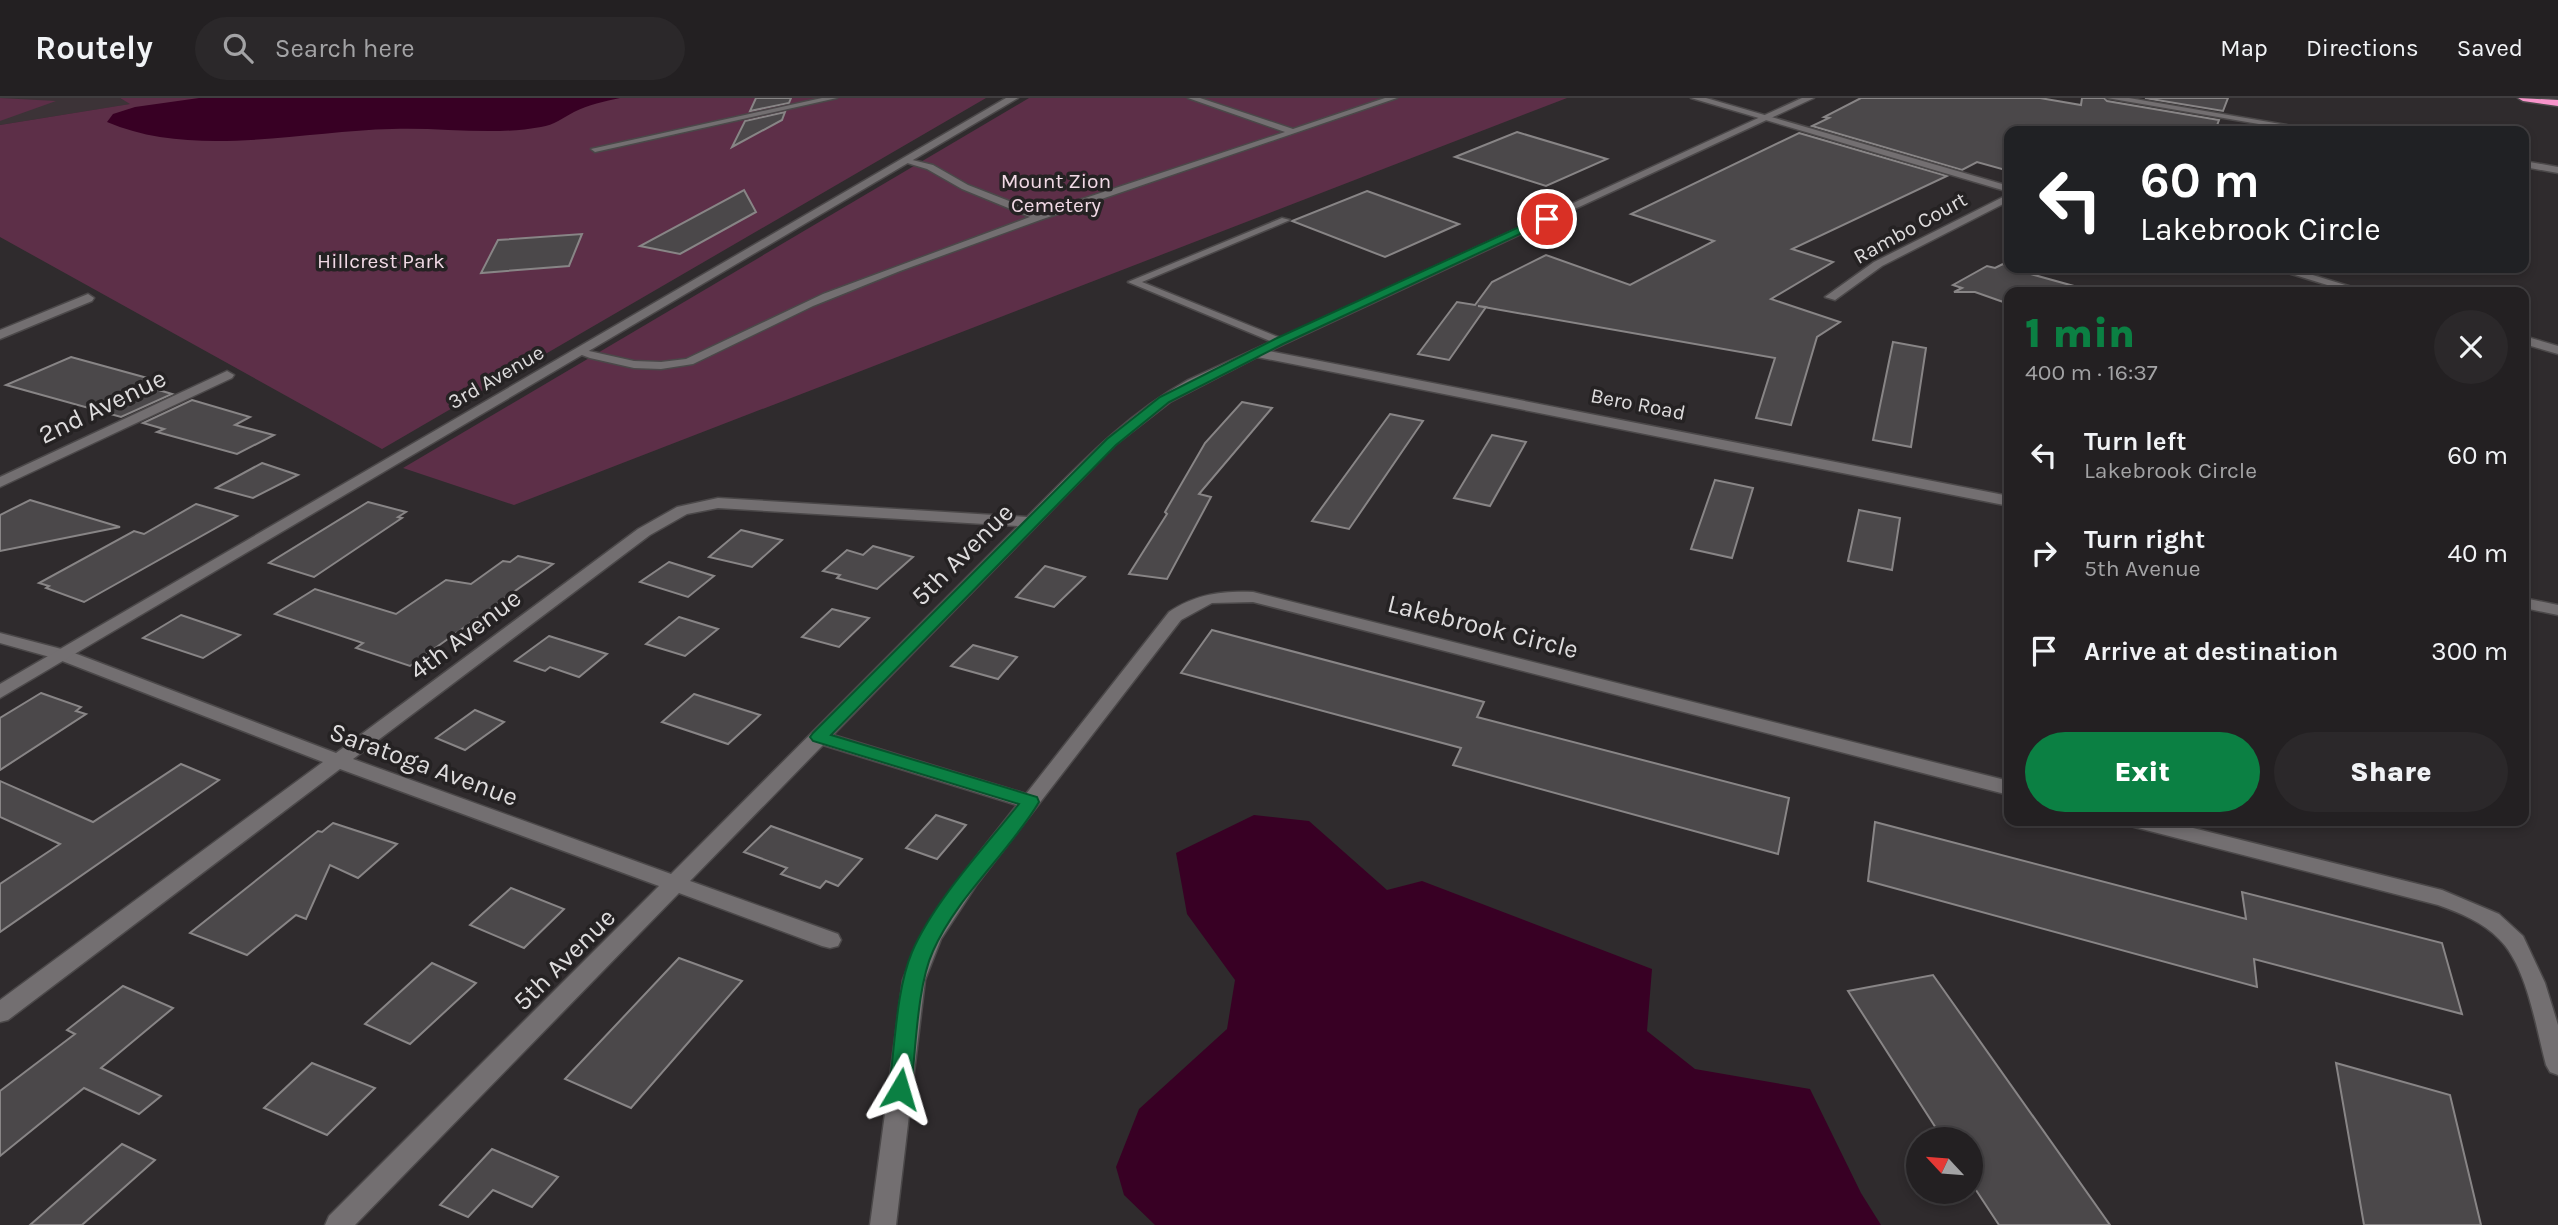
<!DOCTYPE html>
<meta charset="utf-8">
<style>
:root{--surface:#232022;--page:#2b282a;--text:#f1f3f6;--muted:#a3a3a5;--line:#403e40;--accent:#0b8043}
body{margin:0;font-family:Karla,sans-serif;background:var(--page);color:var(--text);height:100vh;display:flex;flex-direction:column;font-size:26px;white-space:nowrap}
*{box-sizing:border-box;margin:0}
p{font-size:23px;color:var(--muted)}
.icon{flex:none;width:38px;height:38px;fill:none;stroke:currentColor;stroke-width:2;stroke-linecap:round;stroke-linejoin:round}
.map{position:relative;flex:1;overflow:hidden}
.panel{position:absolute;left:2004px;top:189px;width:525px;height:539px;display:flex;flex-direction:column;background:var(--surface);border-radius:14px;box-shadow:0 4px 10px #0003,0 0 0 2px var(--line)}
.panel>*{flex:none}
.guide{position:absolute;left:2004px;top:28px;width:525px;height:147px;border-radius:14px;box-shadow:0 4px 10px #0003,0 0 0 2px var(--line);background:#202124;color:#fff;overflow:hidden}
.needle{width:46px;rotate:296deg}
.controls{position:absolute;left:1906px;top:1029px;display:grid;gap:14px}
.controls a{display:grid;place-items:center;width:77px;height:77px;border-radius:50%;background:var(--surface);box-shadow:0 4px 10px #0003,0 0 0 2px var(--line);font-size:35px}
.pin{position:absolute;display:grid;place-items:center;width:60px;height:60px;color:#fff;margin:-30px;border:4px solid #fff;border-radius:50%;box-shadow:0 2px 7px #0007}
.me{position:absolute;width:77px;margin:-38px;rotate:7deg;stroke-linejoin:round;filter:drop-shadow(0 0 5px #0008)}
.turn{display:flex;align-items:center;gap:24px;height:147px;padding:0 21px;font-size:32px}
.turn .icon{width:91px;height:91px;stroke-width:2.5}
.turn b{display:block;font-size:49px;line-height:60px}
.round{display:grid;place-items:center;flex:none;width:74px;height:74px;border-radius:37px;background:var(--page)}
.head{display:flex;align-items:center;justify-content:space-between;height:119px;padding:0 21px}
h1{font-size:42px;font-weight:800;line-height:52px;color:var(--accent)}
.button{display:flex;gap:14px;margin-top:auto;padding:14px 21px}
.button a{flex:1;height:80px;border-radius:42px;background:var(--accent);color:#fff;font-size:28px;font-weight:800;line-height:80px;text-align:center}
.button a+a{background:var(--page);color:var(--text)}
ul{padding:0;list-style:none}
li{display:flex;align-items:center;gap:21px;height:98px;padding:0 21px}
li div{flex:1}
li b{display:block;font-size:26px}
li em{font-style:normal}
header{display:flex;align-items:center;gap:42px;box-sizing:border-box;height:98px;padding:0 35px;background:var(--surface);border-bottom:2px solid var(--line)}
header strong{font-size:33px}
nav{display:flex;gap:38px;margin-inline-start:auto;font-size:24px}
.search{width:490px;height:63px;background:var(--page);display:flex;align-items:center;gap:18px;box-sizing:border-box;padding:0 24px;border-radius:38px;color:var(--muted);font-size:26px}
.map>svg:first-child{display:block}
</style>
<header>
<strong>Routely</strong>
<div class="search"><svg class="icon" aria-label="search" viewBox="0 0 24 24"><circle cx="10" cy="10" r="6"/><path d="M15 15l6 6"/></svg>Search here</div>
<nav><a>Map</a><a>Directions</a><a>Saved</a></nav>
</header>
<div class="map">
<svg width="2558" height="1127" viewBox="0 0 2558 1127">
<rect width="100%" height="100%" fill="#2f2b2d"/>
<path fill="#3c3337" d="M0 0H120L131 6 0 27Z"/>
<g fill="#5d2f48">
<path d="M0 0 56 3 0 23Z"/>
<path d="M120 0H986L382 351 0 139V27L130 6Z"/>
<path d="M1029 0H1567L514 407 403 370Z"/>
</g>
<g fill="#380024">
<path d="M199 0H620C605 3 588 7 574 14 563 20 554 27 541 29 492 38 441 29 392 31 302 33 193 61 107 24L113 16 135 9Z"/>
<path d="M1254 717 1309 723 1387 792 1422 783 1652 871 1647 933 1695 971 1810 991 1861 1095 1881 1127H1155L1124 1097 1116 1069 1139 1011 1227 931 1235 882 1187 816 1176 755Z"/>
</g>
<g fill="#4b484a" stroke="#888586" stroke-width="2">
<path d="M756 0H791L789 5 750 13Z"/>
<path d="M1861 0H2040L2081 7 2082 0H2104L2107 3 2219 22 2215 33H2009V73L1977 64 1962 72 1812 28 1829 20 1824 19Z"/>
<path d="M2145 0H2228L2223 13Z"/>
<path d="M785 14 782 22 732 49 745 23Z"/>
<path d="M1517 34 1607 61 1546 88 1455 59Z"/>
<path d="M1799 35 1947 78 1792 151 1833 164 1771 201 1840 224 1817 239 1791 327 1756 320 1775 260 1478 208 1486 209 1449 262 1418 256 1457 204 1475 207 1492 184 1546 157 1630 187 1714 143 1631 116Z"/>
<path d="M744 92 756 114 680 156 640 148Z"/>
<path d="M1367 93 1459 126 1385 159 1292 123Z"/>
<path d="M582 136 569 168 481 175 498 142Z"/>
<path d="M2003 166 2009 170 2074 188 2073 194H2009V206L1975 194H1954L1962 190 1953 187 1987 168 1995 170Z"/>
<path d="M1893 244 1926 250 1911 349 1873 342Z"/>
<path d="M71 259 151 281 139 286 172 296 121 319 6 287Z"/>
<path d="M192 302 250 319 235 327 274 337 237 356 157 334 164 331 143 325Z"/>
<path d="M1242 304 1272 310 1199 396 1211 399 1167 481 1129 476 1167 416 1165 414 1205 345Z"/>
<path d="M1390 316 1423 323 1349 431 1312 423Z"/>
<path d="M1492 337 1526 344 1490 408 1454 400Z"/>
<path d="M262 365 298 377 253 400 216 390Z"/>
<path d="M1715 382 1753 390 1732 460 1691 451Z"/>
<path d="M30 402 120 429 0 453V417Z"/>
<path d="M368 404 406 414 398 419 402 420 314 479 269 465Z"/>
<path d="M196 406 237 418 84 504 46 490 49 488 39 485 134 433 144 436Z"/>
<path d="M1859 412 1900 420 1892 472 1848 463Z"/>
<path d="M741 432 782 442 752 469 709 459Z"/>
<path d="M873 448 913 459 877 491 837 480 840 477 823 473 847 452 863 457Z"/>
<path d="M518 458 553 466 410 568 356 550 363 545 275 516 315 491 396 516 446 482 471 486 503 463 510 464Z"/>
<path d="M669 464 714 478 688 499 640 484Z"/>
<path d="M1045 468 1085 479 1054 509 1016 499Z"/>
<path d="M832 511 869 520 839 549 802 539Z"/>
<path d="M181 517 240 537 203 560 143 540Z"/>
<path d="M679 519 718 531 685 558 646 546Z"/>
<path d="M1212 532 1484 604 1477 619 1789 700 1778 756 1453 667 1461 650 1181 575Z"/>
<path d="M549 538 607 556 579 579 550 569 545 573 515 563Z"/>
<path d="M973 547 1017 559 998 581 951 568Z"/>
<path d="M41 595 81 609 76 613 86 616 0 672V620Z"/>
<path d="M694 596 760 617 728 646 662 624Z"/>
<path d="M475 612 504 624 465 652 436 640Z"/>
<path d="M181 666 219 682 0 834V786L60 746 0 719V683L93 724Z"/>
<path d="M936 717 966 727 937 761 906 750Z"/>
<path d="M1875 724 2246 821 2242 794 2442 845 2462 916 2254 861 2257 889 1868 783Z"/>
<path d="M333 725 397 746 358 780 330 767 306 821 296 817 247 857 190 835 318 733 322 734Z"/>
<path d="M771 728 862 761 838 788 826 783 820 790 781 776 787 770 744 754Z"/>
<path d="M511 790 564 811 524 850 470 827Z"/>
<path d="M679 860 742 883 631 1010 565 981Z"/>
<path d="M432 865 476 885 410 946 365 926Z"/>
<path d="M1933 877 2110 1127H1999L1970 1083V1041H1943L1848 893Z"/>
<path d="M123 888 173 910 101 970 161 998 139 1016 84 990 0 1058V993L75 936 67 932Z"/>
<path d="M312 965 375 990 327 1037 264 1010Z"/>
<path d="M2336 965 2450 997 2481 1127H2364Z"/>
<path d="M122 1046 155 1062 82 1127H30Z"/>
<path d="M492 1051 558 1079 532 1109 493 1092 468 1119 440 1107Z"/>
</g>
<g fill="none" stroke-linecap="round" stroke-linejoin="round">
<defs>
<g id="lane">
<path d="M822 0H837L595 54 591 51Z"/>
<path d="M1188 0H1200L1293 31 1385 0H1397L1040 122 900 173 813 208 693 266 661 271 634 270 590 260 574 254 580 251 634 263 661 264 686 261 823 196 1030 119 962 91 927 71 904 64V60L933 67 968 87 1040 115 1285 34Z"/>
<path d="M1282 120 1290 122 1142 184 1283 241V245H1275L1128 184Z"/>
</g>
<g id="street">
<path d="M1802 0H1814L1269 253 2009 398V408L1257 259 1170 304 1116 346 833 637 1026 696 1169 514C1196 496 1221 493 1253 494L2009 683V697L1253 504 1212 505 1181 522 977 786 941 841 925 882 896 1127H870L903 882C927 814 974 763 1017 707L823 647 690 783 838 836 841 842 838 848 830 850 822 848 679 795 355 1127H325L329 1118 659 788 340 671 8 922 0 924V902L323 664 57 561 0 545V535L69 553 336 655 638 431 677 409 718 400 1027 419C1077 369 1125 317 1188 282ZM718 410 1018 428 671 776 353 661 650 437 687 416Z"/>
<path d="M2107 0H2129L2321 33H2300Z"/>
<path d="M2524 63 2558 69V75L2524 69Z"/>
<path d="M2009 96V103L1882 168 1835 202 1825 199 1874 164Z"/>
<path d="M88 196 94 200 92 203 0 241V232Z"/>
<path d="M227 273 234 277 232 280 0 389V379Z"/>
<path d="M2524 500 2558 507V517L2524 510Z"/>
<path d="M2128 723H2165L2442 792 2499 816 2523 838 2545 885 2558 927V977L2550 974 2546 967C2536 930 2527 868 2499 841 2483 824 2460 815 2438 807L2138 730 2131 728Z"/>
</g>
<g id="secondary">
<path d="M1006 0H1018L0 600V586Z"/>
<path d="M1691 0H1706L2009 88V94Z"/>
<path d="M2272 170H2290L2368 194H2350Z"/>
<path d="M2524 238 2558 248V256L2524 246Z"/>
</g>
<path id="highway" d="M2518 0 2558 2V8L2523 3Z"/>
</defs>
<use href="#lane" stroke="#4b4849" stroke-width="3"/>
<use href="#street" stroke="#4b4849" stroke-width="3"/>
<use href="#secondary" stroke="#4b4849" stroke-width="3"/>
<use href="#highway" stroke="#4b4849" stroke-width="3"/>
<use href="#lane" fill="#736f71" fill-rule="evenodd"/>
<use href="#street" fill="#736f71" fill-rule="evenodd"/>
<use href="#secondary" fill="#736f71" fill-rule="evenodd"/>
<use href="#highway" fill="#f794ca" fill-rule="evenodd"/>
</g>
<path fill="#0b8043" stroke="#07532c" stroke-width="2" d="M1543 118 1552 121 1283 246 1169 304 1116 347 831 637 1037 699 1039 704C1008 756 958 797 933 853 917 888 916 951 911 991L908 998 900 1000 892 998 889 991C895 949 896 892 912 854 934 803 984 750 1019 706L813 643 810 639 813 635 1107 341 1160 299 1275 241Z"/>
<g text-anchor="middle" stroke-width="7" stroke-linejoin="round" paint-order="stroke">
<g font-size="21" fill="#f1d9e5" stroke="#252223">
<text x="1056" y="90">Mount Zion<tspan x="1056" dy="24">Cemetery</tspan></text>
<text x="381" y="170">Hillcrest Park</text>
</g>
<g font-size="21" fill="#dedcdd" stroke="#252223">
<text transform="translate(1910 130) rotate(-29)" y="7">Rambo Court</text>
<text transform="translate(496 279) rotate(-30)" y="7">3rd Avenue</text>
<text transform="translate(1638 306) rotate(11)" y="7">Bero Road</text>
</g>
<g font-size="26" fill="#dedcdd" stroke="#252223">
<text transform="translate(102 308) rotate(-26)" y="9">2nd Avenue</text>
<text transform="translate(962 456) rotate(-45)" y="9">5th Avenue</text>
<text transform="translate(1483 528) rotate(14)" y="9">Lakebrook Circle</text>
<text transform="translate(465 536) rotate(-37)" y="9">4th Avenue</text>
<text transform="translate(424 666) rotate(20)" y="9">Saratoga Avenue</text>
<text transform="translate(564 861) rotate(-45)" y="9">5th Avenue</text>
</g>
</g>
</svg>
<div class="controls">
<a><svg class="needle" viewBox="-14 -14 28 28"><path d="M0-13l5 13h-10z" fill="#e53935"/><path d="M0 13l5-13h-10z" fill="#a3a3a5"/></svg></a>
</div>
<div class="pin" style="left:1547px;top:121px;background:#d93025"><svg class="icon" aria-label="arrive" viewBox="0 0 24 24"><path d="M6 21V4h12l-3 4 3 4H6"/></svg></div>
<svg class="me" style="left:900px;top:991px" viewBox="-20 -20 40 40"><path d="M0-17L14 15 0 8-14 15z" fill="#0b8043" stroke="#fff" stroke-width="4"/></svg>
<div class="guide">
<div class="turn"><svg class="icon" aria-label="left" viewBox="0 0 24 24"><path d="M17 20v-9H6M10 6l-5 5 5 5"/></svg><div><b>60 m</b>Lakebrook Circle</div></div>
</div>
<section class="panel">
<div class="head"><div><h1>1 min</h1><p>400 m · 16:37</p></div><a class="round"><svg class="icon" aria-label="close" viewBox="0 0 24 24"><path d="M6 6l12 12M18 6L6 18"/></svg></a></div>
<ul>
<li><svg class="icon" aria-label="left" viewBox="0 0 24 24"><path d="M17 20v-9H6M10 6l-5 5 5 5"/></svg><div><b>Turn left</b><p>Lakebrook Circle</p></div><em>60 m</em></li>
<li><svg class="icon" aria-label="right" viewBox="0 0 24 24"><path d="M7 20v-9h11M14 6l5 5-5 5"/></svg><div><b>Turn right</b><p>5th Avenue</p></div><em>40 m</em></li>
<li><svg class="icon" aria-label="arrive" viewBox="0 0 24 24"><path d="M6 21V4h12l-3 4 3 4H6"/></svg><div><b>Arrive at destination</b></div><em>300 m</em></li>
</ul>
<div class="button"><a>Exit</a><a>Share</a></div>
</section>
</div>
